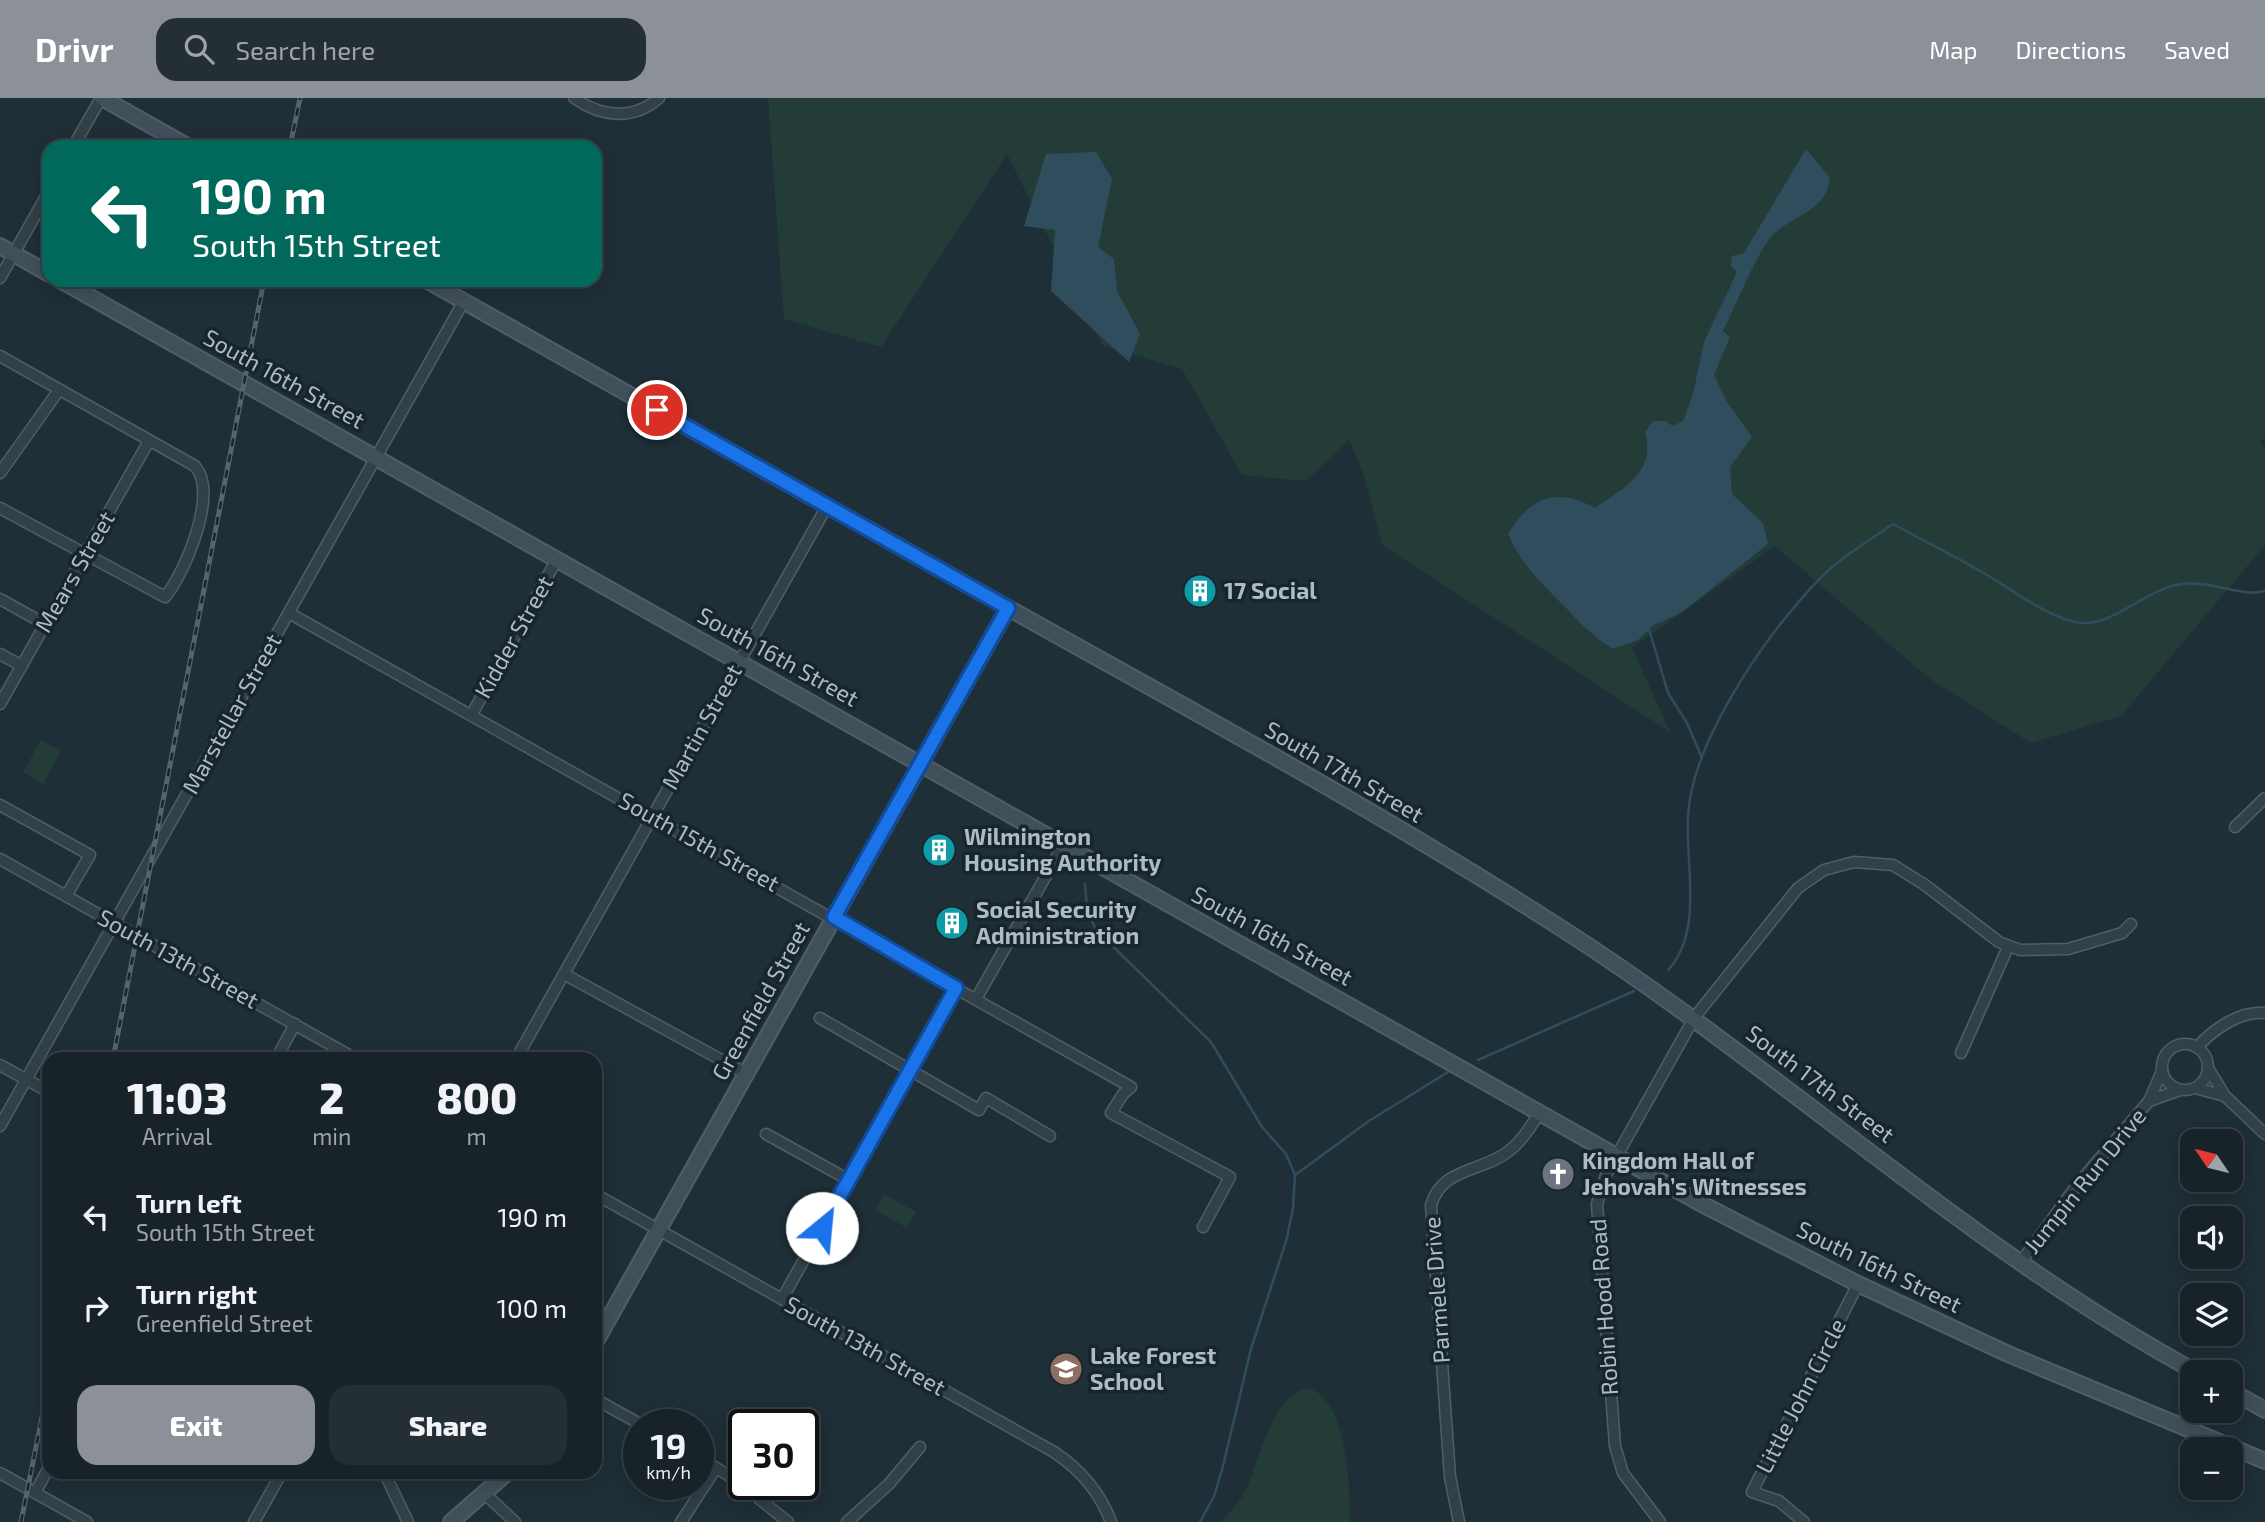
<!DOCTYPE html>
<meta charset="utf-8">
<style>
:root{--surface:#172329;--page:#242f35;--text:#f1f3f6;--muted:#9ea4a8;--line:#364046;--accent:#8c9099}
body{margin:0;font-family:"Exo 2",sans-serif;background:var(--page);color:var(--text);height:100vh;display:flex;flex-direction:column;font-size:26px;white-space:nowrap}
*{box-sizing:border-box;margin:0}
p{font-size:23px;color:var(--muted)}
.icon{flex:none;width:38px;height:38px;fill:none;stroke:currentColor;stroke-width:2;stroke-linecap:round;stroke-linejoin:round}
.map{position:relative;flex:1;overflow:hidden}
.drawer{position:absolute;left:42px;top:954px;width:560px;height:427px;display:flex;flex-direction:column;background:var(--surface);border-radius:21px;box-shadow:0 4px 18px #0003,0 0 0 2px var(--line)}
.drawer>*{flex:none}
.hud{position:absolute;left:42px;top:42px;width:560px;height:147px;border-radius:21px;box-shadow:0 4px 18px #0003,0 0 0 2px var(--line);background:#00695c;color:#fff;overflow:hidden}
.needle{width:46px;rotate:305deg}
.tools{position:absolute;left:2180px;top:1031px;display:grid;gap:14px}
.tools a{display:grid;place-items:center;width:63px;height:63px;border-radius:14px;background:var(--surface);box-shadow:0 4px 18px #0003,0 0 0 2px var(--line);font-size:35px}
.speed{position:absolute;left:623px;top:1311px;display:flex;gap:14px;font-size:35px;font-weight:700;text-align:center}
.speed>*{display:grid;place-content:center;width:91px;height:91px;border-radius:50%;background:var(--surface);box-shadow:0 4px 18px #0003,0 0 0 2px var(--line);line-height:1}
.speed small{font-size:18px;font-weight:400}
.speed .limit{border:4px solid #111;border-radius:10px;background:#fff;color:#111}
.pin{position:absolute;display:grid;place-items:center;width:60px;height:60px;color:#fff;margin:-30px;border:4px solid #fff;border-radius:50%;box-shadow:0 2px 7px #0007}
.me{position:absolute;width:77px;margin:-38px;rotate:28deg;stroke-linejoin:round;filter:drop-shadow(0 0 5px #0008)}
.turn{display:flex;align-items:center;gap:24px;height:147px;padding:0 35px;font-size:32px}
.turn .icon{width:91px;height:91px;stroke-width:2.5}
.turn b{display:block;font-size:49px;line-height:60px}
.eta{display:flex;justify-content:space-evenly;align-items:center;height:119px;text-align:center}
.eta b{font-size:42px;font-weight:800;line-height:49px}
.button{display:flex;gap:14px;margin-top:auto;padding:14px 35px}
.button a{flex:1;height:80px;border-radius:21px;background:var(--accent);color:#fff;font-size:28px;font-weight:800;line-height:80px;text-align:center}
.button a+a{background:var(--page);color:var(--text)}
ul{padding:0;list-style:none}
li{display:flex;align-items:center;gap:21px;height:91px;padding:0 35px}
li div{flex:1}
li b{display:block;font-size:26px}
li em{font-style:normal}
header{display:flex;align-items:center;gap:42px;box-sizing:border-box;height:98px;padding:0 35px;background:var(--accent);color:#fff}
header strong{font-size:33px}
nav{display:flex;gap:38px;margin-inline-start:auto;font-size:24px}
.search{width:490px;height:63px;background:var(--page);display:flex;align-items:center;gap:18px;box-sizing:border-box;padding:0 24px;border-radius:21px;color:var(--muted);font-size:26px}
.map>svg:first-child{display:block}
</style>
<header>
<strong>Drivr</strong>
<div class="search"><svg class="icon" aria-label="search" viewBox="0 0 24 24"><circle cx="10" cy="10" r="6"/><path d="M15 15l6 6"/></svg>Search here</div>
<nav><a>Map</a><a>Directions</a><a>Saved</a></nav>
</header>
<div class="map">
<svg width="2265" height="1424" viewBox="0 0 2265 1424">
<rect width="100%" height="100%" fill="#1f2f37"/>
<g fill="#243c38">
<path d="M768 0H2265V338L2260 344 2265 350V447L2121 618 2031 645 1930 581 1775 448 1632 550 1670 634 1382 447 1364 377 1349 342 1306 383 1242 377 1182 271 1103 248 1007 56 881 249 784 221Z"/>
<path d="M41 642 61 653 43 686 23 674Z"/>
<path d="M884 1096 916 1114 907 1130 875 1112Z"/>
<path d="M1307 1290C1348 1299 1350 1391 1350 1424H1221C1228 1416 1236 1407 1242 1399 1260 1369 1267 1301 1307 1290Z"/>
</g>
<g fill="#304d5d">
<path d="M1806 51 1830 80C1826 115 1792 116 1771 139 1757 155 1734 211 1723 233L1730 239 1714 277 1727 304 1752 339 1730 369 1732 396 1763 425 1768 446 1681 515 1654 527 1638 542 1613 551C1589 536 1579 523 1560 504 1539 483 1520 464 1508 436 1531 398 1557 389 1595 410 1625 389 1656 375 1645 334L1653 323H1665L1673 328 1683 323 1693 296 1704 244 1737 174 1731 168 1732 158 1744 155Z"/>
<path d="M1096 54 1112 81 1098 149 1114 161 1117 193 1140 236 1129 264 1051 193 1055 132 1024 128 1046 56Z"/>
</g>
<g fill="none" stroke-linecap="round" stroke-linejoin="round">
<g stroke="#304d5d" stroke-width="2.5">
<path d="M1649 531 1668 595 1687 625 1702 660"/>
<path d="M1085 786 1087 811 1096 832 1211 944 1262 1029 1286 1056 1295 1077 1293 1110 1287 1140 1251 1251 1222 1372 1214 1398 1200 1424"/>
<path d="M1668 872C1704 833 1685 766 1688 718 1692 640 1776 520 1832 469 1851 453 1873 440 1893 426 1924 443 1956 459 1987 477 2012 492 2053 523 2082 525 2114 527 2147 491 2181 486 2210 482 2244 500 2265 493"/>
<path d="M1478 962 1634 893"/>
<path d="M1295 1077 1369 1023 1448 974"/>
</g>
<defs>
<g id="minor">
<path d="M574 0C601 19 633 23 659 0"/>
<path d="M73 49 101 0"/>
<path d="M0 180 49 93"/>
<path d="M0 258 195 368C219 395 185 475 165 499L0 410"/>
<path d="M0 375 59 292"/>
<path d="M0 501 45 526"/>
<path d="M289 515 1131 989 1123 996 1111 1015 1230 1079 1203 1129"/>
<path d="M0 556 22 568"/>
<path d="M0 606 149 343"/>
<path d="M472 616 557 461"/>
<path d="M0 707 90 757 66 798"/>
<path d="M2235 729 2265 700"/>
<path d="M0 761 356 961"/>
<path d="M564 876 747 976"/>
<path d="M976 901 1064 746"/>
<path d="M820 920 979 1012 986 1000 1050 1038"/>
<circle cx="2185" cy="969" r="23"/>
<path d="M2197 949C2214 931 2239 913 2265 915"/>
<path d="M1961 955 2008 849"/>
<path d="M276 961 295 926"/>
<path d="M516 961 827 408"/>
<path d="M0 967 49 994"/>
<path d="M2162 973 2149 1003 2180 992"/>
<path d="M2195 990 2225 998 2208 970"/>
<path d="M2225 998 2265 1036"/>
<path d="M0 1028 464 203"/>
<path d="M766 1036 849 1082"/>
<path d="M595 1096 1054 1354C1081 1372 1100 1394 1111 1424"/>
<path d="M2021 1164 2077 1087 2149 1003"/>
<path d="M782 1201 956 890"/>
<path d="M595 1301 640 1326"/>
<path d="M698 1359 736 1382 788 1424"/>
<path d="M384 1374 408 1424"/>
<path d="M0 1375 87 1424"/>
<path d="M483 1394 515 1424"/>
<path d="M35 1395 49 1369"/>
<path d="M254 1424 282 1374"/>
<path d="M681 1424 716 1370"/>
<path d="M847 1424 889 1386 920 1349"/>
<path d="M1459 1424 1450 1379 1431 1107C1442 1069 1483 1074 1509 1053 1522 1043 1531 1028 1540 1014"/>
<path d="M1660 1424 1623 1375 1615 1348 1597 1106 1606 1077 1694 920 1798 790 1824 772 1854 764 1893 767 1925 787 1999 844 2020 852 2068 851 2122 835 2131 826"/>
<path d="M1804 1424 1779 1403 1752 1394 1858 1186"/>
</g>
<g id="secondary">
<path d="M102 0 189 49"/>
<path d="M0 148 49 176"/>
<path d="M60 182 1698 1104 1858 1186 2008 1256 2265 1363"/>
<path d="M426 182C621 291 815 402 1010 511 1192 613 1377 712 1553 825 1774 965 1966 1149 2196 1274"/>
<path d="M595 1245 1008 510"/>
<path d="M2231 1293 2265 1312"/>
<path d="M451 1424 508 1374"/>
</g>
</defs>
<use href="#minor" stroke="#505e66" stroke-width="13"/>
<use href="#secondary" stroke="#505e66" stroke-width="18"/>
<use href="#minor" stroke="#324048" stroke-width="10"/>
<use href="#secondary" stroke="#40505b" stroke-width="14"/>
<defs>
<g id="rail">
<path d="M290 49 300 0"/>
<path d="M113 961 264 182"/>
<path d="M21 1424 49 1284"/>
</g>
</defs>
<use href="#rail" stroke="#54656f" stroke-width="5"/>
<use href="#rail" stroke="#18252c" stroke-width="2.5" stroke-dasharray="8" stroke-linecap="butt"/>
</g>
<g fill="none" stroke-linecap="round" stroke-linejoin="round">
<defs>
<path id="route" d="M657 312 1008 510 834 819 956 890 822 1130"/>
</defs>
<use href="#route" stroke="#114b97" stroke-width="18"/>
<use href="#route" stroke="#1a73e8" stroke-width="12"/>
</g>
<defs>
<symbol id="building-disc" viewBox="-11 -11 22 22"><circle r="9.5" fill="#0f9aa8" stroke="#18252c"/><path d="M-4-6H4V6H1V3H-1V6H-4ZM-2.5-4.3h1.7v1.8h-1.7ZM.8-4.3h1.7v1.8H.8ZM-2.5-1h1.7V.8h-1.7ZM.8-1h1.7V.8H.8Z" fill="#fff"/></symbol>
<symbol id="church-disc" viewBox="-11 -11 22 22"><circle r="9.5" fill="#6b7280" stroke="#18252c"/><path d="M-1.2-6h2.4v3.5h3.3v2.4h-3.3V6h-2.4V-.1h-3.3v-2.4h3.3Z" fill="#fff"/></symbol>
<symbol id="school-disc" viewBox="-11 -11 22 22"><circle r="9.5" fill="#8d6e63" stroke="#18252c"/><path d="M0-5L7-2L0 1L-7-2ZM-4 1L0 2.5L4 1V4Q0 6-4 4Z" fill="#fff"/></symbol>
</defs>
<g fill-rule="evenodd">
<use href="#building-disc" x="1181" y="474" width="38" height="38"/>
<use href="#building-disc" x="920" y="733" width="38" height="38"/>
<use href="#building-disc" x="933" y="806" width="38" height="38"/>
<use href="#church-disc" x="1539" y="1057" width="38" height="38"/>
<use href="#school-disc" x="1047" y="1252" width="38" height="38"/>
</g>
<g text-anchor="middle" stroke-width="7" stroke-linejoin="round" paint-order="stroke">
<g font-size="23" fill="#acbbc5" stroke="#18252c">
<text transform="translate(284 281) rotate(29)" y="8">South 16th Street</text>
<text transform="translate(75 474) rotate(-60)" y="8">Mears Street</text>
<text transform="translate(514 539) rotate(-61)" y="8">Kidder Street</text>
<text transform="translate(778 559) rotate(29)" y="8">South 16th Street</text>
<text transform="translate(232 616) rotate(-61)" y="8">Marstellar Street</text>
<text transform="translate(702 629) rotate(-61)" y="8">Martin Street</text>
<text transform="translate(1344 674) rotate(30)" y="8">South 17th Street</text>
<text transform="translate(699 744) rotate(29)" y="8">South 15th Street</text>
<text transform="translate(1272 838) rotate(29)" y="8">South 16th Street</text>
<text transform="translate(178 861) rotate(29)" y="8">South 13th Street</text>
<text transform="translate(761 903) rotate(-61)" y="8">Greenfield Street</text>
<text transform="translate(1820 986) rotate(37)" y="8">South 17th Street</text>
<text transform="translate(2085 1083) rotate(-51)" y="8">Jumpin Run Drive</text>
<text transform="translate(1879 1169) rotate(26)" y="8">South 16th Street</text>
<text transform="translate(1437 1192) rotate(-94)" y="8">Parmele Drive</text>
<text transform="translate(1604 1209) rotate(-94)" y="8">Robin Hood Road</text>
<text transform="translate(865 1248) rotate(29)" y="8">South 13th Street</text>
<text transform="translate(1801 1298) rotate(-63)" y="8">Little John Circle</text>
</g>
<g font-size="23" font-weight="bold" fill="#acbbc5" stroke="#18252c" text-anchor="start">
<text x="1224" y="501">17 Social</text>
<text x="964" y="747">Wilmington<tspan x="964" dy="26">Housing Authority</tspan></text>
<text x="976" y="820">Social Security<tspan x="976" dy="26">Administration</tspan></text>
<text x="1582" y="1071">Kingdom Hall of<tspan x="1582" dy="26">Jehovah’s Witnesses</tspan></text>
<text x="1090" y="1266">Lake Forest<tspan x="1090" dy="26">School</tspan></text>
</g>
</g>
</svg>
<div class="tools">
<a><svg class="needle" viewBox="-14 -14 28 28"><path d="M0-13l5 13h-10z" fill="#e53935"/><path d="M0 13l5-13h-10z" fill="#9ea4a8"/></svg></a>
<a><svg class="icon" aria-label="sound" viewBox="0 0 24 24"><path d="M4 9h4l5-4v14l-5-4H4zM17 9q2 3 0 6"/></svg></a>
<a><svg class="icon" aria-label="layers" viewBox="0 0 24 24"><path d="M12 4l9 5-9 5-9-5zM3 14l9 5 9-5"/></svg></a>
<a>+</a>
<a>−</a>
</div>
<div class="speed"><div>19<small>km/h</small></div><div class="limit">30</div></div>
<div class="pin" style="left:657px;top:312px;background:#d93025"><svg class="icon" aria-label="arrive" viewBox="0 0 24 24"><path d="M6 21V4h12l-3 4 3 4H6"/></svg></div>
<svg class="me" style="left:822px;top:1130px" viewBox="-20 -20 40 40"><circle r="19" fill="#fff"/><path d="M0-13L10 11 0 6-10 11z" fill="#1a73e8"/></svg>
<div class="hud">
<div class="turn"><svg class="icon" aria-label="left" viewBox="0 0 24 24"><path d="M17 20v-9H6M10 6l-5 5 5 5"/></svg><div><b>190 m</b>South 15th Street</div></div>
</div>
<section class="drawer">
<div class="eta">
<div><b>11:03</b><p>Arrival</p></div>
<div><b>2</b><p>min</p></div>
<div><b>800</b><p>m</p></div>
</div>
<ul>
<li><svg class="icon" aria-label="left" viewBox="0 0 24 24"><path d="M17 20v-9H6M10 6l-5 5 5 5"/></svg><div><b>Turn left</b><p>South 15th Street</p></div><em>190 m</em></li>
<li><svg class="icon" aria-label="right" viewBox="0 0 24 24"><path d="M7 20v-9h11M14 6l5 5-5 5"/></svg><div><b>Turn right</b><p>Greenfield Street</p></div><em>100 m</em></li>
</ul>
<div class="button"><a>Exit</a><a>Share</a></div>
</section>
</div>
